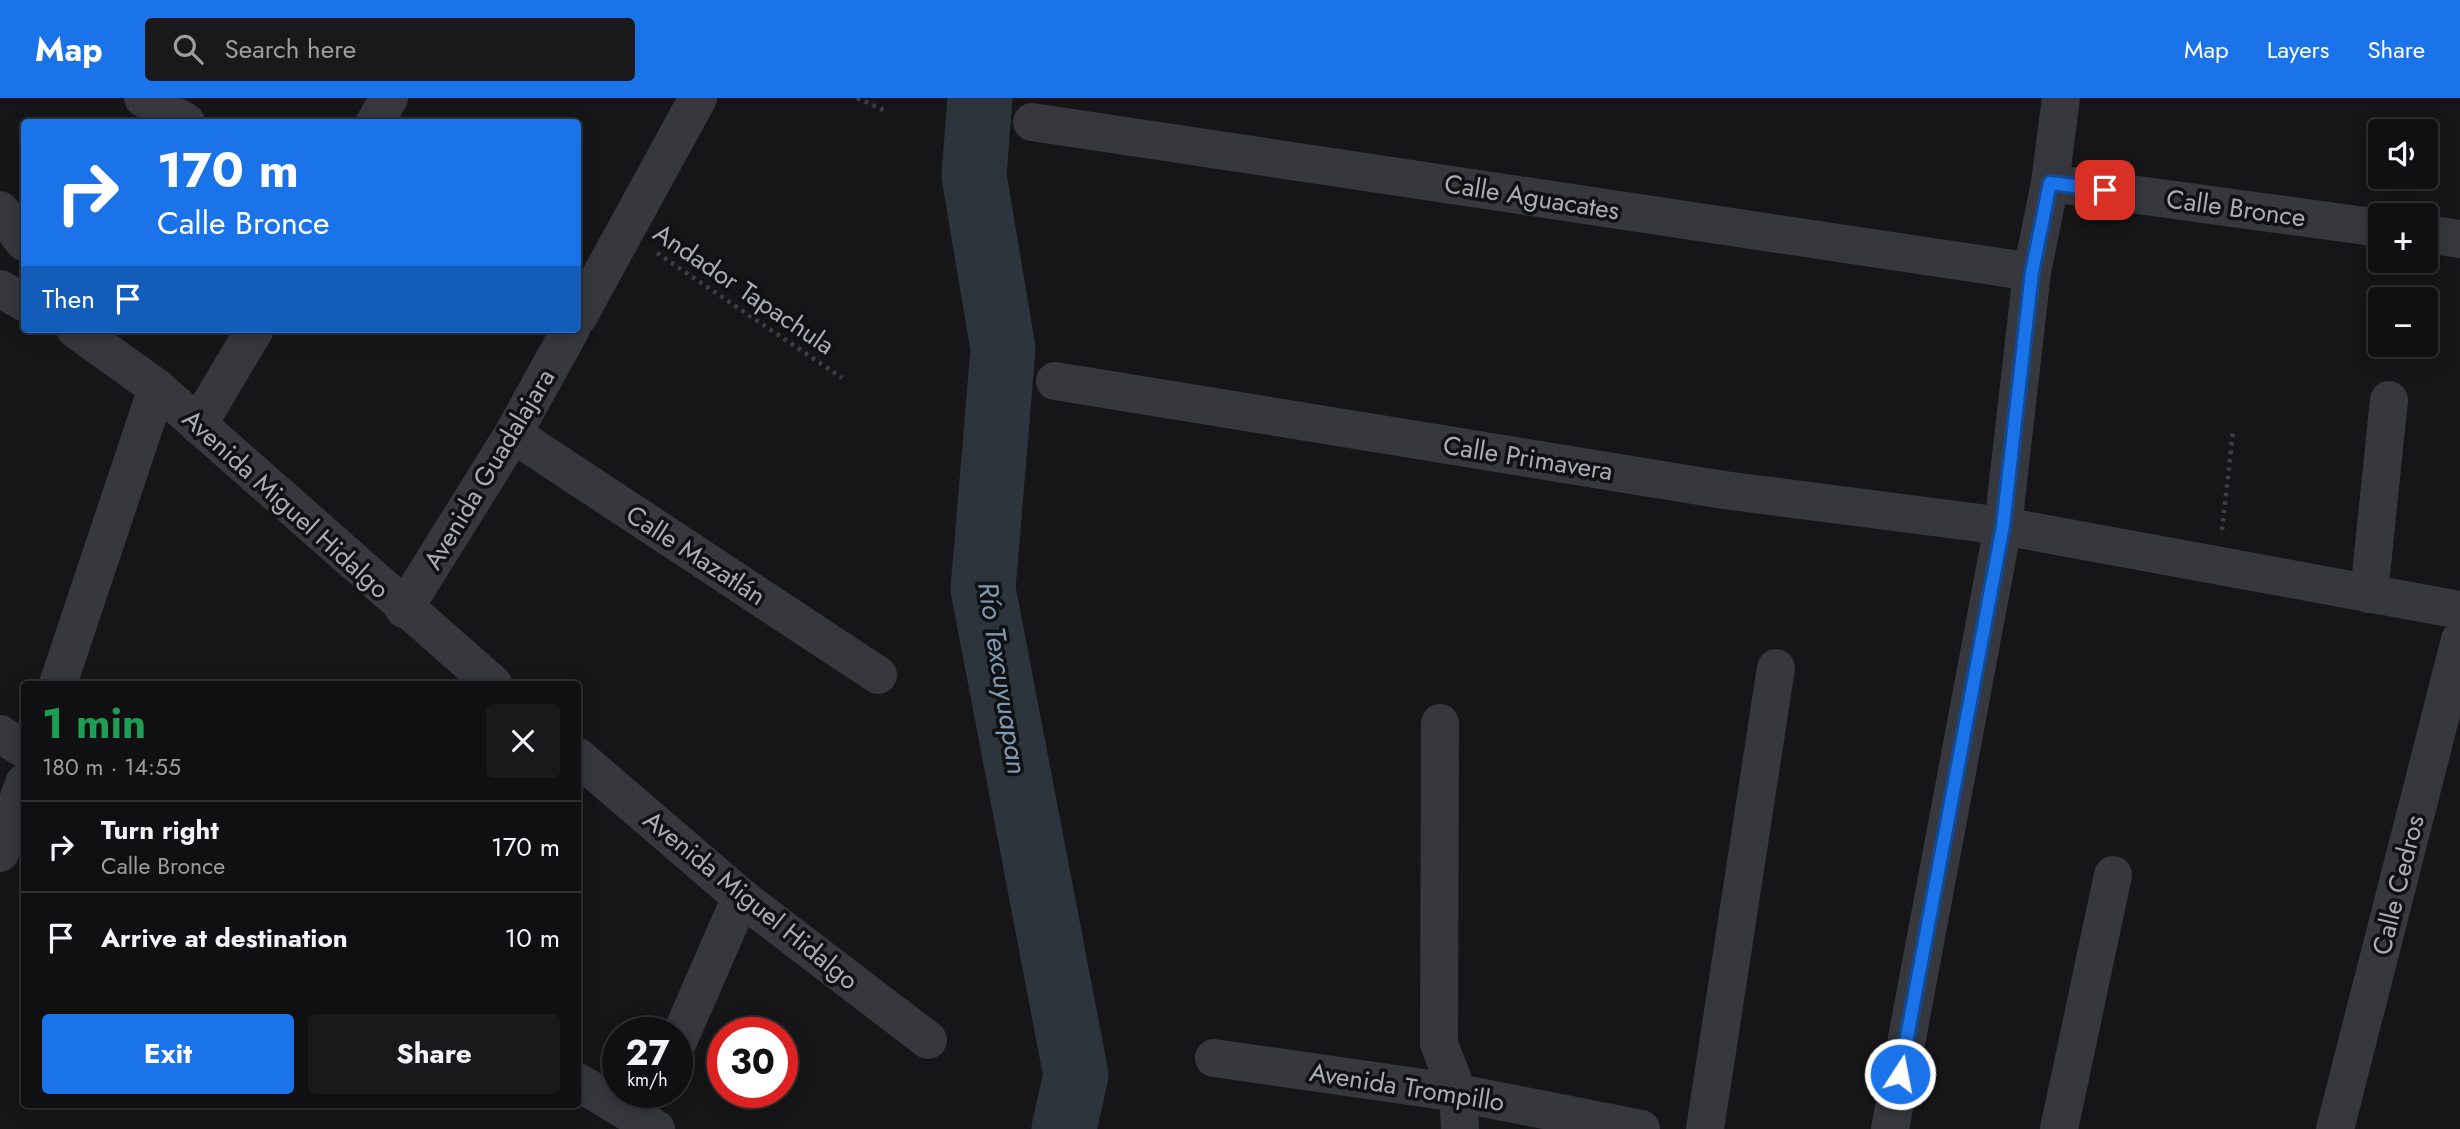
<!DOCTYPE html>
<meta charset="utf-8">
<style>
:root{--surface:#101012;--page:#19191b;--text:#f1f3f6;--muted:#9c9d9f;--line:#303032;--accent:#1a73e8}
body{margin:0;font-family:Jost,sans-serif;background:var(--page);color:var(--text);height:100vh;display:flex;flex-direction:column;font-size:26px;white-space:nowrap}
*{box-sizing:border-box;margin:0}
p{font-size:23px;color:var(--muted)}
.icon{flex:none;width:38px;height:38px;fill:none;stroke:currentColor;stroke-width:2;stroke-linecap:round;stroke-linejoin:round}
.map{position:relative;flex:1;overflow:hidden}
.panel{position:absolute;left:21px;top:583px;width:560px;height:427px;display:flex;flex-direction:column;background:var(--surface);border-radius:7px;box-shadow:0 4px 18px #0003,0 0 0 2px var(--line)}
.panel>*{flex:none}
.top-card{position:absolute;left:21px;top:21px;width:560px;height:214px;border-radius:7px;box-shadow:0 4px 18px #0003,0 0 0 2px var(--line);background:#1a73e8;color:#fff;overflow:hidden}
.controls{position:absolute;left:2368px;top:21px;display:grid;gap:14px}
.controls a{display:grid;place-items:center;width:70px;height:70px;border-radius:7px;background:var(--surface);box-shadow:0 4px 18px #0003,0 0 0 2px var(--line);font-size:35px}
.speed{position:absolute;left:602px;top:919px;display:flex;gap:14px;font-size:35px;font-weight:700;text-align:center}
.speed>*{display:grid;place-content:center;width:91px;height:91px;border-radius:50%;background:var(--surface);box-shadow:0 4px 18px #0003,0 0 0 2px var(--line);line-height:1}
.speed small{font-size:18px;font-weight:400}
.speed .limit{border:10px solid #d22;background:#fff;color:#111}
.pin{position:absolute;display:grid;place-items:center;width:60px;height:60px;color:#fff;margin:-30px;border-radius:14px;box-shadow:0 4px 10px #0006}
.me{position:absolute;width:77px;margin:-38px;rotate:11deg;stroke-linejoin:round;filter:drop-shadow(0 0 5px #0008)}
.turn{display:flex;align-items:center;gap:24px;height:147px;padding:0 21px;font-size:32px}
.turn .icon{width:91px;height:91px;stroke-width:2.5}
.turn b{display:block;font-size:49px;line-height:60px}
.then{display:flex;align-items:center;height:66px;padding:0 21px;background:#0003;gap:14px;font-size:26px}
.round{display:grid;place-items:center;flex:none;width:74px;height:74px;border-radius:7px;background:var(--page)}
.head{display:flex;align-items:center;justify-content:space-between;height:119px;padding:0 21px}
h1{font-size:42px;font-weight:700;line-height:52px;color:#1e9e55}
.cta{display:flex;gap:14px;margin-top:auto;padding:14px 21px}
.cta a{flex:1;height:80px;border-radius:7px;background:var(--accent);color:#fff;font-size:28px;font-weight:700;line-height:80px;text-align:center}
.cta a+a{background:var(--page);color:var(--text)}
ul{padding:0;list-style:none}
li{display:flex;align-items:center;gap:21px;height:91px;padding:0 21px;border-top:2px solid var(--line)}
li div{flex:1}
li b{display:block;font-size:26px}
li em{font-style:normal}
header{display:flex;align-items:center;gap:42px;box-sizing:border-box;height:98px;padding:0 35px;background:var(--accent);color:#fff}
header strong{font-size:33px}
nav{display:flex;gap:38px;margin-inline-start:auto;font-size:24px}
.search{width:490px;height:63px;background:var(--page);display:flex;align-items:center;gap:18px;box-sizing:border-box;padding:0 24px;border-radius:7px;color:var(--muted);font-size:26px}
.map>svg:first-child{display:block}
</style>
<header>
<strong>Map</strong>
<div class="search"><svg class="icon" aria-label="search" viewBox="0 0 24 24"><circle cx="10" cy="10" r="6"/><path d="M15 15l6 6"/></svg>Search here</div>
<nav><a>Map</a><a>Layers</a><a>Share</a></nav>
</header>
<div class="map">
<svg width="2460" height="1031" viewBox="0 0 2460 1031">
<rect width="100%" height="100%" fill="#161618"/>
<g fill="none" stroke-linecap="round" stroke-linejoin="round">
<path stroke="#2c353c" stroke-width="65" d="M980 0 974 78 1003 251 983 491 1076 977 1064 1031"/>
<g stroke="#3d3f44" stroke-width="4.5" stroke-dasharray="3.5 5" stroke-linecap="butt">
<path d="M857 0 886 13"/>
<path d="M657 155 842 280"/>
<path d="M2222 432 2233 334"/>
</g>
<g stroke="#37383d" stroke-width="38">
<path d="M143 0 186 24"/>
<path d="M375 24 389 0"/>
<path d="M1032 24 2032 174"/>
<path d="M2050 85 2380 130"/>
<path d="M0 112 24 144"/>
<path d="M2426 136 2460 141"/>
<path d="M0 191 24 204"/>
<path d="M578 219 698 0"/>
<path d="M75 231 157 290 493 586"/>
<path d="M1055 283 1724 392 2003 428 2460 512"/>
<path d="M198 327 255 231"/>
<path d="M513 336 878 577"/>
<path d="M2369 496 2389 302"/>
<path d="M404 511 513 336 571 231"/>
<path d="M58 586 157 290"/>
<path d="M1440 625 1439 946 1458 995 1460 1031"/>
<path d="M0 636 24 651"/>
<path d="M578 659 741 799 928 942"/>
<path d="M0 755 24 685"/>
<path d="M677 946 741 799"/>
<path d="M1214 960 1458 995 1641 1031"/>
<path d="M578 984 656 1031"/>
<path d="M1705 1031 1776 570"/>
<path d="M1890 1031 2003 428 2032 174 2050 85 2061 0"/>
<path d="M2059 1031 2113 777"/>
<path d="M2335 1031 2460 542"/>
</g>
</g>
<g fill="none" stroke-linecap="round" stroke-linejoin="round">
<defs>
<path id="route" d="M1900 976 2003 428 2032 174 2050 85 2105 92"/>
</defs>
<use href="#route" stroke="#114b97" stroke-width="18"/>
<use href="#route" stroke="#1a73e8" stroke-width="12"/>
</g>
<g text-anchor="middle" stroke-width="7" stroke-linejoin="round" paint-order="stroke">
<g font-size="26" fill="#a8adb8" stroke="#111113">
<text transform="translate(1532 99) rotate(9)" y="9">Calle Aguacates</text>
<text transform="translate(2236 110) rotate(8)" y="9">Calle Bronce</text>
<text transform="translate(744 191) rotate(34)" y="9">Andador Tapachula</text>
<text transform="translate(1528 360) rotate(9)" y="9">Calle Primavera</text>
<text transform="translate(489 371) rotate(-59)" y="9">Avenida Guadalajara</text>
<text transform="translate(286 406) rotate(42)" y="9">Avenida Miguel Hidalgo</text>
<text transform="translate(696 457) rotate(33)" y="9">Calle Mazatlán</text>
<text transform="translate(2398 787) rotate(-76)" y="9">Calle Cedros</text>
<text transform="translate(751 802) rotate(39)" y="9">Avenida Miguel Hidalgo</text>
<text transform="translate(1407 989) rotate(9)" y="9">Avenida Trompillo</text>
</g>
<g font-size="28" font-style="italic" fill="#7f9bb3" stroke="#111113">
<text transform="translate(1003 580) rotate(81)" y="10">Río Texcuyuapan</text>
</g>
</g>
</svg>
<div class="controls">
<a><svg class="icon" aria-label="sound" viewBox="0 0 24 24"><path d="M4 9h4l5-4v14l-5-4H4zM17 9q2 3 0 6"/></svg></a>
<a>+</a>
<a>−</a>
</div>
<div class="speed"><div>27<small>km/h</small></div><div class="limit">30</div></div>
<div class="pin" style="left:2105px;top:92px;background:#d93025"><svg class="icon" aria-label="arrive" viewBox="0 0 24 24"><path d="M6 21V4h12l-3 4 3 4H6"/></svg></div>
<svg class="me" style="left:1900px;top:976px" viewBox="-20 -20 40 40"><circle r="17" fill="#1a73e8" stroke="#fff" stroke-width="3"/><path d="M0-11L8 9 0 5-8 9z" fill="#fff"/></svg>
<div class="top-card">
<div class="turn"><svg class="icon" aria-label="right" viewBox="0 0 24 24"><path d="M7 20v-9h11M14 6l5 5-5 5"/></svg><div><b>170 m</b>Calle Bronce</div></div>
<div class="then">Then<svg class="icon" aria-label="arrive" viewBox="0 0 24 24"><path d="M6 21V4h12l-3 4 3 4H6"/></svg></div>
</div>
<section class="panel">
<div class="head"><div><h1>1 min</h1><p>180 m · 14:55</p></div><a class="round"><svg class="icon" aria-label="close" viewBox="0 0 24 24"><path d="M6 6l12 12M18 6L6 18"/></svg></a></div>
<ul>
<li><svg class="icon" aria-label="right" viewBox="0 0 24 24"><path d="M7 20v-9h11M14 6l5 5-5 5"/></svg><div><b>Turn right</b><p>Calle Bronce</p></div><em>170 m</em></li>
<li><svg class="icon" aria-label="arrive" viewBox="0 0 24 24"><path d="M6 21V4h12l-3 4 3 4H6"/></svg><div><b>Arrive at destination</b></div><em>10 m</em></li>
</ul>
<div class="cta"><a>Exit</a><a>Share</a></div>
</section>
</div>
